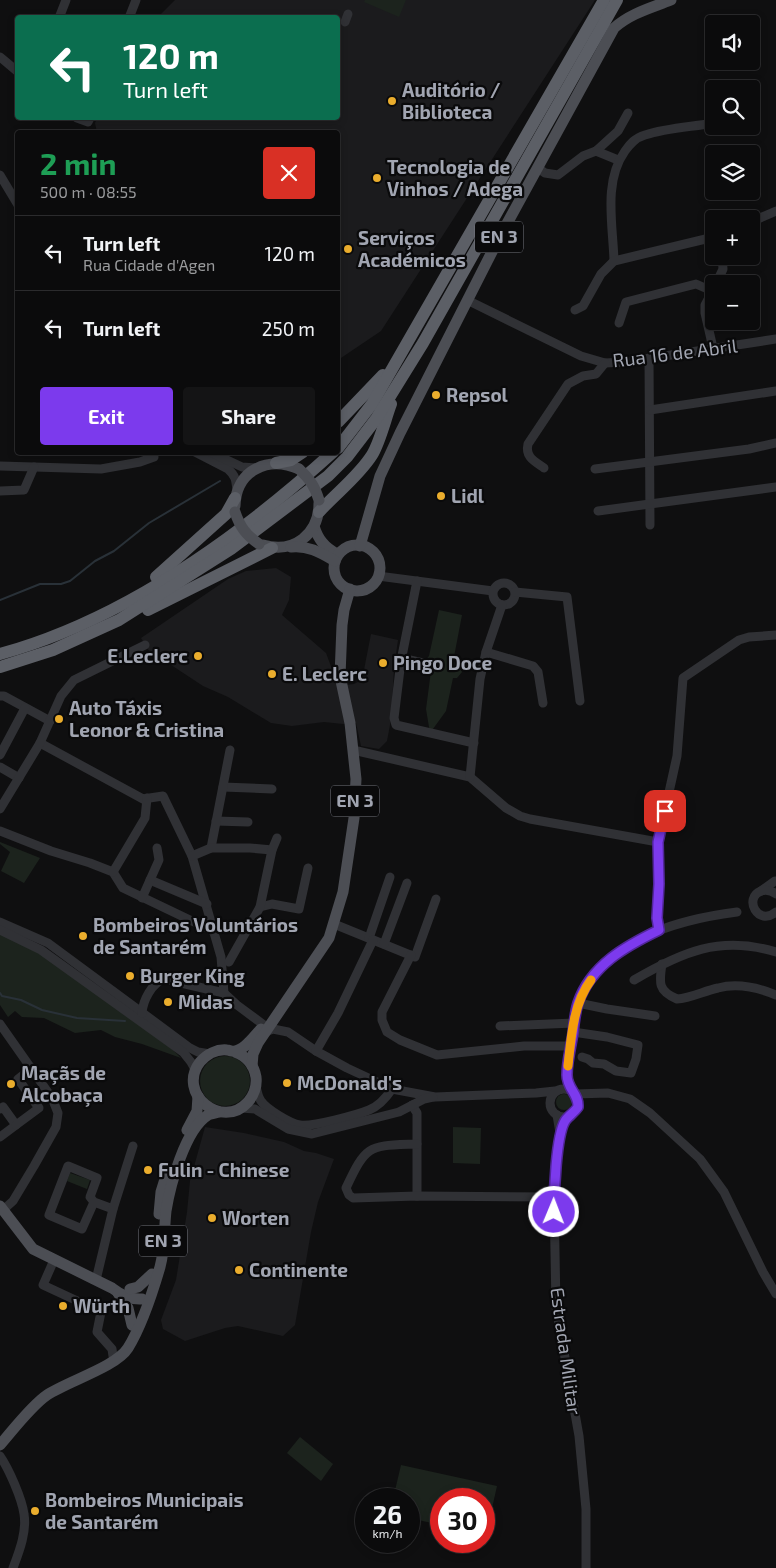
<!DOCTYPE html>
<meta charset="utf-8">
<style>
:root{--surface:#0b0b0c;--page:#141415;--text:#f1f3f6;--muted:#9a9b9d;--line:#2b2b2d;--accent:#7c3aed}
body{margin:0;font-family:"Exo 2",sans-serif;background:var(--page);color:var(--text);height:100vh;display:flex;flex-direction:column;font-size:19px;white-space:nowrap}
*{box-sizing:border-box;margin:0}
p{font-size:16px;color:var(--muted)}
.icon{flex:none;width:28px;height:28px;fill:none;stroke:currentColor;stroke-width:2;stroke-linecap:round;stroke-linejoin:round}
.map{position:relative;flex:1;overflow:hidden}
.side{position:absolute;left:15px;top:130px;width:325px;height:325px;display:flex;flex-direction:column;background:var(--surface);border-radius:5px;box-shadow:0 2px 8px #0003,0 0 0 1px var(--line)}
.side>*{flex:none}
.top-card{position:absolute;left:15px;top:15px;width:325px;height:105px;border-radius:5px;box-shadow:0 2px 8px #0003,0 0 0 1px var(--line);background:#0b6e4f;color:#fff;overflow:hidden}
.fabs{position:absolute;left:705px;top:15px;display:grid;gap:10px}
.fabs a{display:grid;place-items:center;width:55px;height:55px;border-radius:5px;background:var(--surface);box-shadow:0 2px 8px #0003,0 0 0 1px var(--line);font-size:25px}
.speed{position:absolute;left:355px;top:1488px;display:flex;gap:10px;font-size:25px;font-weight:700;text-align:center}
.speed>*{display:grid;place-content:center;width:65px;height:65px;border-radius:50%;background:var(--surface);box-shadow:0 2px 8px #0003,0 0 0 1px var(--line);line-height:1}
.speed small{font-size:12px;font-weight:400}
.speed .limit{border:8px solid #d22;background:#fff;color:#111}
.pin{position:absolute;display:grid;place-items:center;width:42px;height:42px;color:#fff;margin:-21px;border-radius:10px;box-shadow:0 2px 8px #0006}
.me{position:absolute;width:55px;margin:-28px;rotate:1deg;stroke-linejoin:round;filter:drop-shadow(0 0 4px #0008)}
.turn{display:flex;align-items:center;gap:18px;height:105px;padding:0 25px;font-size:22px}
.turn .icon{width:65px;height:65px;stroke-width:2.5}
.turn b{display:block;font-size:35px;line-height:42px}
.round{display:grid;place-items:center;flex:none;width:52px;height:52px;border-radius:5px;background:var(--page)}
.overview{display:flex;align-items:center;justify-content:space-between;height:85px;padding:0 25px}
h1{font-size:30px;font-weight:700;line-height:38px;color:#1e9e55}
.button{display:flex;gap:10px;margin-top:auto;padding:10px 25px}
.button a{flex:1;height:58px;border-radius:5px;background:var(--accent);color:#fff;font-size:20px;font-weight:700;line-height:58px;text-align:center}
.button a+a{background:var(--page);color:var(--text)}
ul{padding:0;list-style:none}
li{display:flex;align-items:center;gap:15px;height:75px;padding:0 25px;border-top:1px solid var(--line)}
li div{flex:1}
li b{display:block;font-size:19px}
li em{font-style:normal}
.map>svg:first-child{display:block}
</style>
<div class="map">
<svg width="776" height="1568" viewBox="0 0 776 1568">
<rect width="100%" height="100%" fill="#0f0f10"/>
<g fill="#1b1b1d">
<path d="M175 0H595L381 331 338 360V132H97L95 123 97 118H338V18L158 17Z"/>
<path d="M276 568 291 577 289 600 282 615 326 653 336 680 346 685 354 684 362 680 371 634 398 640 394 668 392 706 390 725 387 741 379 749 361 746 356 723 343 724 324 722 292 726 271 723 228 697 203 686 162 659 151 654 141 638 228 579 246 571Z"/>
<path d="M205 1127 244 1133 284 1142 304 1151 316 1153 334 1159 318 1202 311 1232 295 1325 283 1336 238 1326 225 1328 185 1341 163 1329 161 1320 176 1280 187 1212 190 1181Z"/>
</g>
<g fill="#1c231d">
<path d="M365 0H406L399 17 364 2Z"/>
<path d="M439 610 462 615 453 662 458 664 462 672 457 678H453L446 711 430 733 426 709 431 671 425 669 423 663 429 656Z"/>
<path d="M0 842 40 858 24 883 1 871 10 852 0 844Z"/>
<path d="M0 934 40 952 173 1050 181 1058 142 1044 115 1037 101 1030 75 1033 44 1018 22 1017 15 1011 8 1017 0 1005Z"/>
<circle cx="225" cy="1081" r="25"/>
<circle cx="564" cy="1102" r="8"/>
<path d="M453 1127 481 1128 480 1164 453 1163Z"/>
<path d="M70 1173 90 1180 87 1189 67 1181Z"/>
<path d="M535 1201C554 1202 551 1208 549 1224L534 1221 532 1206H535Z"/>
<path d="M300 1437 333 1464 321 1481 287 1453Z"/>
<path d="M401 1465 497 1486 486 1535H484V1499H441V1525L409 1518V1499H393Z"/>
</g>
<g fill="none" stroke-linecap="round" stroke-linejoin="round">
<g stroke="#293138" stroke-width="2">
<path d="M0 600 40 584H61L70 581 95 561 114 551 149 523 220 481"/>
<path d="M0 993 2 996 21 1000 42 1010 77 1018 125 1021"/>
</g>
<g stroke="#303135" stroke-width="9">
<path d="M59 18 66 0"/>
<path d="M129 18 136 0"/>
<path d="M345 22 348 14"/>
<path d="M0 57 18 72"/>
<path d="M77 118 88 122 90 118"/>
<path d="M596 151 618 131 628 113"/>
<path d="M538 168 545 173 558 175 583 156 596 151 618 160"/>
<path d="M0 175 18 205"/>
<path d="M751 222 776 211"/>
<path d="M614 261C613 225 603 182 625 151 630 144 635 138 645 135 667 128 691 127 714 123"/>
<path d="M716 284 723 269 722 256"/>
<path d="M467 300 581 356 605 363 625 362 776 339"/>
<path d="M575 310 583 306 601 274 614 261 714 237"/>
<path d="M619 323 626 302 696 284 712 291"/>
<path d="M713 348 705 313V305L714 288"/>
<path d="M649 358 650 525"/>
<path d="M650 410 776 391"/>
<path d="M195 452 228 469C236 476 236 481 237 491"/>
<path d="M210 452 242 467 257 468"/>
<path d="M0 466 101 469 140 462 154 457"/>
<path d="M544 468C534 461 525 457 528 444L568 384 583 376 596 374 605 363"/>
<path d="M595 469 749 449 776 443"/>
<path d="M0 491 24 490 34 467"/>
<path d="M598 511 776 487"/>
<path d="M378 576 493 591"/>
<path d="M417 581 401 661 394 718 396 725 474 743"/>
<circle cx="504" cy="594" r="11"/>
<path d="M515 592 567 597 580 701"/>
<path d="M486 652 533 666 538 672 543 703"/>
<path d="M401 658 423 663"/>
<path d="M0 696H4L50 721"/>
<path d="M40 743 143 799 163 796 192 856 221 957 224 993 237 1005 264 1025"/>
<path d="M353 750 470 777 506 808 520 816 530 819 658 842"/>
<path d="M0 755 25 708"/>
<path d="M0 767 19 778"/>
<path d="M470 777 480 679 486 652 502 605"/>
<path d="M223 787 272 789"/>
<path d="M0 809 40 743 61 696 74 680 145 645"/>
<path d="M216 821 248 822"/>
<path d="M0 831 51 851 90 863 113 872 123 888 215 932"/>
<path d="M211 848 230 750"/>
<path d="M192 856 211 848H250L272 850"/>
<path d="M113 872 145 818 147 798"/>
<path d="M150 880 207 904"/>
<path d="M761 891 775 881"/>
<path d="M776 894C772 891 767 889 761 891 743 898 758 927 776 912"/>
<path d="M142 898 159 860 157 848"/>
<path d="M260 907 272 904 299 909 308 868"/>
<path d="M0 922 48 943 190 1048 198 1052 210 1054"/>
<path d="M334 924 415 957 436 899"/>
<path d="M0 930 41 950 183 1052 191 1062 196 1071"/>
<path d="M659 930 657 918 659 884 658 842 677 756 683 678 739 640 749 637 776 635"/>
<path d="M369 938 390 877"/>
<path d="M384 944 407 883"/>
<path d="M411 955 382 1012V1020L387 1032 400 1040 437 1055 524 1046H570"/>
<path d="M229 962 260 907 272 850 277 838"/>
<path d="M662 964C659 983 658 991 677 999 691 998 704 991 718 988 737 983 759 988 776 995"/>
<path d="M634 980C682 952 720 935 776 952"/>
<path d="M578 1003 607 1009 655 1016"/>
<path d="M142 1013C143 1000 152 983 164 979L224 993"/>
<path d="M0 1024 52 1098 58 1113 56 1127 34 1166 13 1201 3 1210"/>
<path d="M500 1026 574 1023"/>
<path d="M265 1032 273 1029 288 1032 316 1051 347 1068 392 1089 435 1097 536 1093 555 1091"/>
<path d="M573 1032 607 1037 638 1045 636 1059 631 1073 616 1071 604 1064 593 1063 588 1059 582 1057"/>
<path d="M316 1051 338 1013 373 940"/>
<path d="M256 1086C257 1091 258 1097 261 1101 266 1109 291 1124 300 1125 312 1127 357 1115 369 1110 379 1106 386 1098 392 1089"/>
<circle cx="564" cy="1103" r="14"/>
<path d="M571 1090C563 1077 569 1053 572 1038 575 1021 576 1002 585 987 617 936 682 919 737 912"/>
<path d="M575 1094 608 1093 630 1099 650 1113 700 1159 724 1192 763 1272 776 1294"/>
<path d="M412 1105 417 1113V1196"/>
<path d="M241 1108 255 1109 288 1129 312 1134 399 1112 424 1099 433 1097"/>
<path d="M0 1109 3 1107 16 1125 0 1137"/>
<path d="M557 1115 560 1133 554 1197 556 1307 579 1436 586 1509V1568"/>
<path d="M16 1125 39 1108 18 1079 32 1068"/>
<path d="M417 1144C369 1146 367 1143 346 1188L349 1195 353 1198 417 1196 554 1197"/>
<path d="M94 1202 82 1229 49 1215 68 1166 97 1178 90 1197 94 1202 113 1209"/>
<path d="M54 1260 43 1285 101 1312 97 1332 112 1349 113 1356"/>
<path d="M96 1280 113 1209 133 1146"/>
<path d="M0 1456C9 1469 22 1499 24 1514 27 1532 19 1552 13 1568"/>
</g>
<g stroke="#4c4e54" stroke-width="11">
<path d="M235 506C236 469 269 456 299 469"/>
<path d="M314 526C318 539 324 547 337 554"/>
<path d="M263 545C294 554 319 534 319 503"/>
<circle cx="357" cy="568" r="23"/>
<path d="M360 546 380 476 400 433 498 240 614 28C631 13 651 8 671 0"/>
<path d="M291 547C308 545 321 553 335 561"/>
<path d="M235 1052C246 1056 254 1065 256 1077 257 1086 254 1095 248 1102 222 1131 176 1093 200 1062 207 1054 217 1049 227 1050 230 1050 232 1052 235 1051 245 1050 254 1036 261 1029"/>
<path d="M252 1066 253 1054 258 1043 329 938 343 892 354 818 356 779 350 723 340 676 342 625 344 610 350 589"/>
<path d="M187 1130 197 1111 198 1096"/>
<path d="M0 1206 33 1249 112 1288C121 1295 130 1300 142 1299"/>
<path d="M159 1214 161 1192 166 1176"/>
<path d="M130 1289 138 1287 152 1274"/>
<path d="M118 1293 128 1308 132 1325"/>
<path d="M0 1445C13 1430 31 1406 47 1395 68 1381 116 1367 128 1348 141 1327 153 1291 160 1267 165 1249 164 1229 166 1211 170 1186 185 1129 208 1115 211 1114 215 1113 219 1112"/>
</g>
<g stroke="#5c5f66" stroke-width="12">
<path d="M338 422 383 375"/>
<path d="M338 448 372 404 604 0"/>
<path d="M276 463 291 460 303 452"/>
<path d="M319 512C336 493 358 477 372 455 380 442 385 420 391 404"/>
<path d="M156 577 226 514 235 498"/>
<path d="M148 610 272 548"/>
<path d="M0 654C124 620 239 537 333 452"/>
<path d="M0 667 53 650 119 620 231 549 328 476 347 457 376 419 423 343 617 0"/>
</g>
<g stroke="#4c4e54" stroke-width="11">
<path d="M299 469C310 479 315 487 319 500"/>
<path d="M235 512C240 527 246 535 259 544"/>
</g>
</g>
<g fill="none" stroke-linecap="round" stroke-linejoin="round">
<defs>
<path id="route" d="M554 1212C554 1194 556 1136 565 1121 568 1116 574 1113 578 1107 579 1094 567 1089 567 1075 567 1061 571 1047 573 1033 574 1023 575 1013 578 1003 591 965 626 946 659 930L657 918 659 884 658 842 665 811"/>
</defs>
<use href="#route" stroke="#51269a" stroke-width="12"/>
<use href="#route" stroke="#7c3aed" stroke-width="9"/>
<path stroke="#f59e0b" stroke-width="9" d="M568 1066C571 1038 573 1004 591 980"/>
</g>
<g fill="#eaad2d" stroke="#0a0a0b" stroke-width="2">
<circle cx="392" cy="101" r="5"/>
<circle cx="377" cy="178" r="5"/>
<circle cx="348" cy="249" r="5"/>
<circle cx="436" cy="395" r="5"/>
<circle cx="441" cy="496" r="5"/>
<circle cx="198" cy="656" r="5"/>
<circle cx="383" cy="663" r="5"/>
<circle cx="272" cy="674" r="5"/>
<circle cx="59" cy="719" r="5"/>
<circle cx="83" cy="936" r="5"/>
<circle cx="130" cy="976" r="5"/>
<circle cx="168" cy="1002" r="5"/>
<circle cx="287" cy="1083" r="5"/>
<circle cx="11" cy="1084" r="5"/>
<circle cx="148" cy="1170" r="5"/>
<circle cx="212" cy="1218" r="5"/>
<circle cx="239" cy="1270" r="5"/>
<circle cx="63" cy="1306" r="5"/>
<circle cx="35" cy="1511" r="5"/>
</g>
<g text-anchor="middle" stroke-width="4.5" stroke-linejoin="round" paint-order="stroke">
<g fill="#0a0a0b" stroke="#74767f" stroke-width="1">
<rect x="475" y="221.5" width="48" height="31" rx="4"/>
<rect x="331" y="785.5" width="48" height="31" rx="4"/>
<rect x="139" y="1225.5" width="48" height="31" rx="4"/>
</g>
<g font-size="18" font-weight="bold" fill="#a1a5b1">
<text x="499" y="243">EN 3</text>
<text x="355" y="807">EN 3</text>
<text x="163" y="1247">EN 3</text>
</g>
<g font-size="19" font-weight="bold" fill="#a1a5b1" stroke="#0a0a0b" text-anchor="start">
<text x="402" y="97">Auditório /<tspan x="402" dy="22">Biblioteca</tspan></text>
<text x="387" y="174">Tecnologia de<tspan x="387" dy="22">Vinhos / Adega</tspan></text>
<text x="358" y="245">Serviços<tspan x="358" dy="22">Académicos</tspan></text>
<text x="446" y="402">Repsol</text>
<text x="451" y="503">Lidl</text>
<text x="188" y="663" text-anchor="end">E.Leclerc</text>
<text x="393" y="670">Pingo Doce</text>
<text x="282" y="681">E. Leclerc</text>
<text x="69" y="715">Auto Táxis<tspan x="69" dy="22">Leonor &amp; Cristina</tspan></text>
<text x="93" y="932">Bombeiros Voluntários<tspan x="93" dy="22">de Santarém</tspan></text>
<text x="140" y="983">Burger King</text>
<text x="178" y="1009">Midas</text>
<text x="21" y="1080">Maçãs de<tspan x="21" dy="22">Alcobaça</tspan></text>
<text x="297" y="1090">McDonald's</text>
<text x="158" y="1177">Fulin - Chinese</text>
<text x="222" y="1225">Worten</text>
<text x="249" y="1277">Continente</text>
<text x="73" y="1313">Würth</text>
<text x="45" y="1507">Bombeiros Municipais<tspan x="45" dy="22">de Santarém</tspan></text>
</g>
<g font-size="19" fill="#a1a5b1" stroke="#0a0a0b">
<text transform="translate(675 353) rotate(-7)" y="7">Rua 16 de Abril</text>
<text transform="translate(566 1351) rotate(82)" y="7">Estrada Militar</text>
</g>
</g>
</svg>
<div class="fabs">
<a><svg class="icon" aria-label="sound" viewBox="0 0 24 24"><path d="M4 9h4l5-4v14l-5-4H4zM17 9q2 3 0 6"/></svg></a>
<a><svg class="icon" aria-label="search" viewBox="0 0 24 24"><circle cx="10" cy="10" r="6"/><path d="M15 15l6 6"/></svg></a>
<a><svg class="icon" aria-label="layers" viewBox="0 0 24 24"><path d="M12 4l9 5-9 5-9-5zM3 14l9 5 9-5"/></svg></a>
<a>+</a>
<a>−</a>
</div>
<div class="speed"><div>26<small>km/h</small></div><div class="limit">30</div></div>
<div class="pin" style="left:665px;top:811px;background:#d93025"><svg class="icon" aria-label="arrive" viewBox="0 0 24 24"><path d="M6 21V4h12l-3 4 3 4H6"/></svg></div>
<svg class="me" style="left:554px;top:1212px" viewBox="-20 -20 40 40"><circle r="17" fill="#7c3aed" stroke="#fff" stroke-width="3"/><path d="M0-11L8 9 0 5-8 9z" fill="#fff"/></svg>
<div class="top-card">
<div class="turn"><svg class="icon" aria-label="left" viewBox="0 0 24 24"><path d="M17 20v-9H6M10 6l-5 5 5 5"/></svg><div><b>120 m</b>Turn left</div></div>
</div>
<section class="side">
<div class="overview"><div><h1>2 min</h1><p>500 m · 08:55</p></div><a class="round" style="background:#d93025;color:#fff"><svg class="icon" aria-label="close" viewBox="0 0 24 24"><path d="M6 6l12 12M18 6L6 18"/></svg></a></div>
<ul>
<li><svg class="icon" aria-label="left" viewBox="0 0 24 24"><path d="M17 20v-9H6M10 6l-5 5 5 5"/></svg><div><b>Turn left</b><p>Rua Cidade d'Agen</p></div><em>120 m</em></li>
<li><svg class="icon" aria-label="left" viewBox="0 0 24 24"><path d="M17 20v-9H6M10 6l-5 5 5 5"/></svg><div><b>Turn left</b></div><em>250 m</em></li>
</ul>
<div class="button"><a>Exit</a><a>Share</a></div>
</section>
</div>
